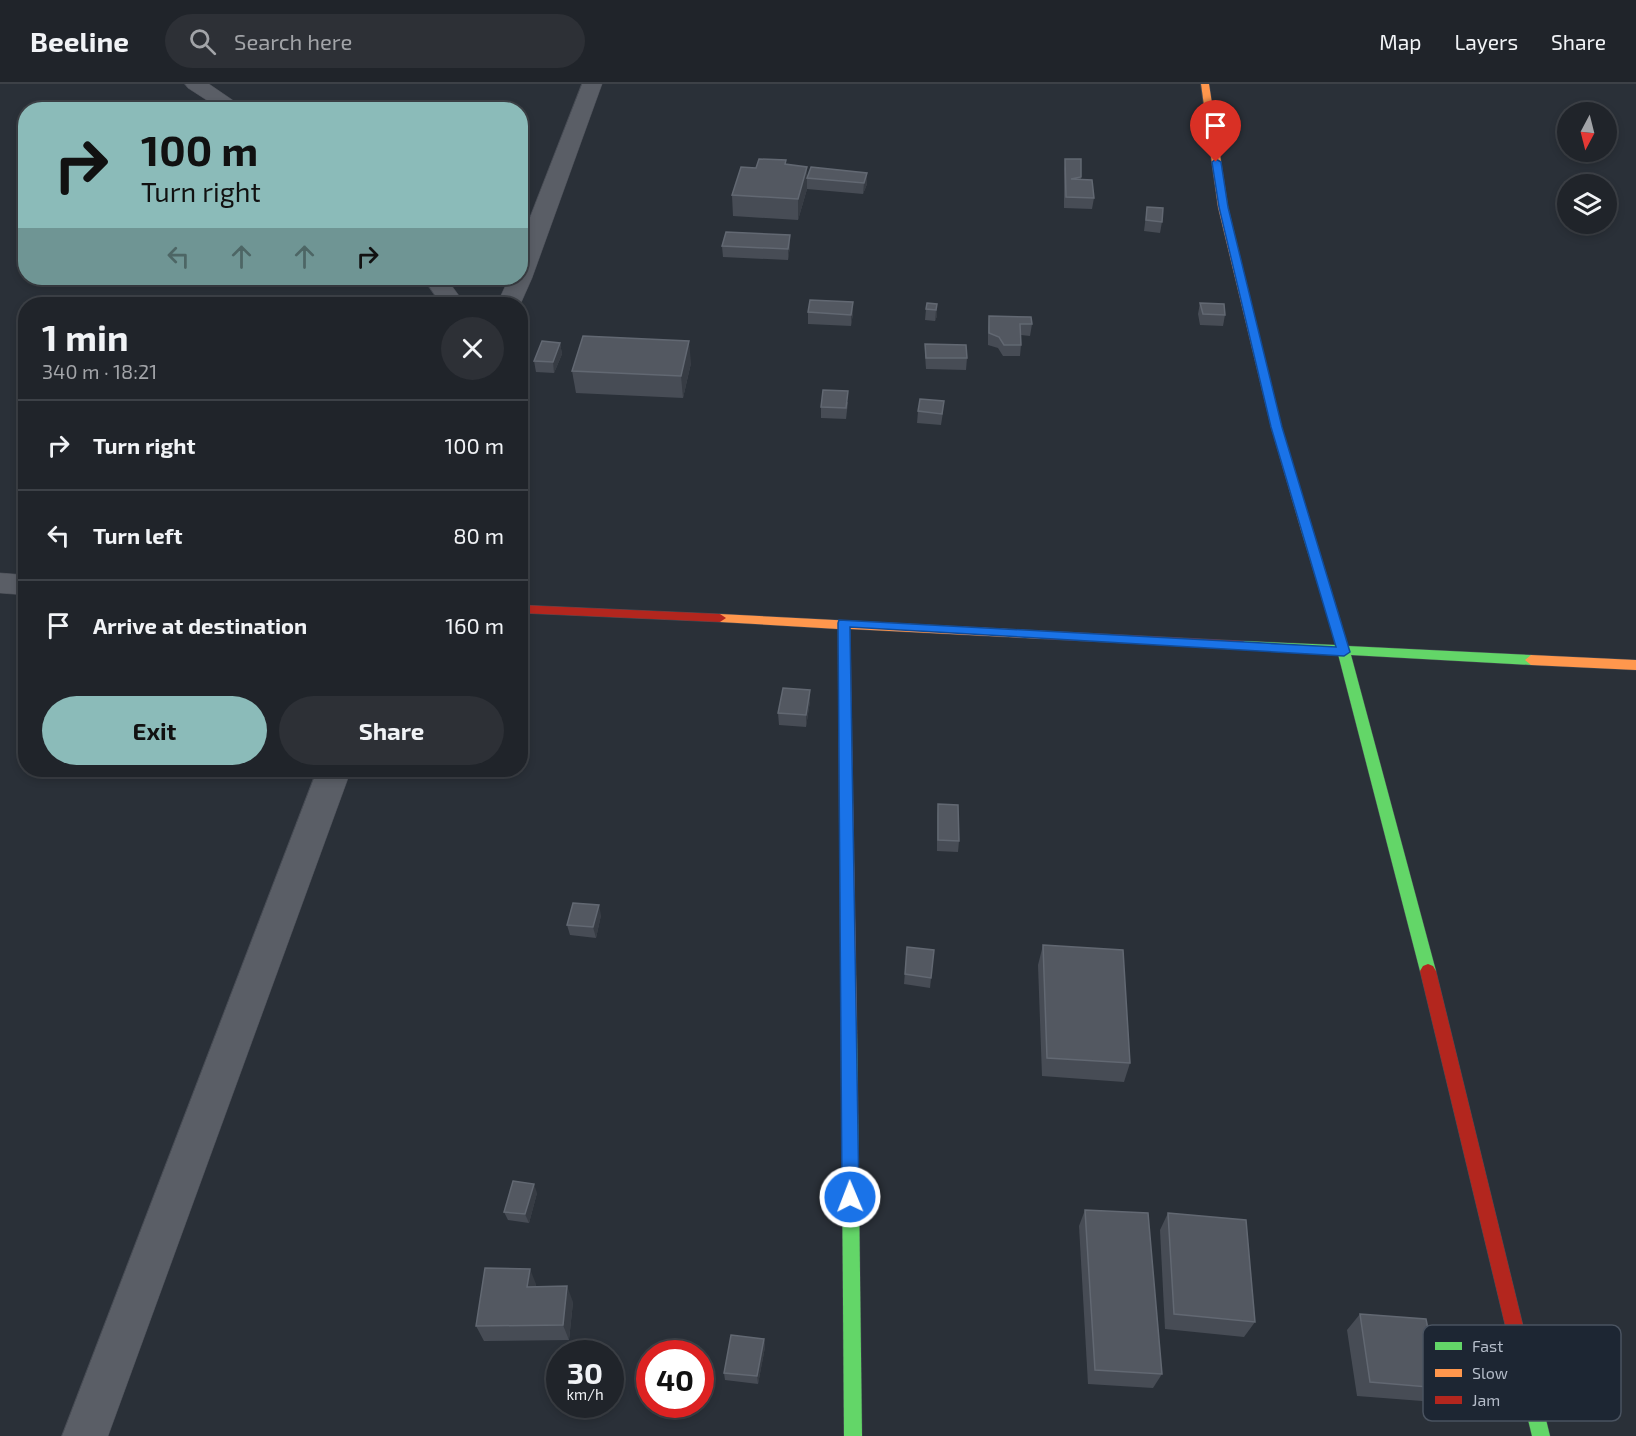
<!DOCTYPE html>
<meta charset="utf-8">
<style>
:root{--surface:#20242a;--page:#2d3036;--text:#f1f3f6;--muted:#a2a4a8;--line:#3d4147;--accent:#8bbbb9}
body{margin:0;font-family:"Exo 2",sans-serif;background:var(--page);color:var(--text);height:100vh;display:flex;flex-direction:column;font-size:22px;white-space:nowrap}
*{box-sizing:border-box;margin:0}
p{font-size:20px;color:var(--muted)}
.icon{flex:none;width:33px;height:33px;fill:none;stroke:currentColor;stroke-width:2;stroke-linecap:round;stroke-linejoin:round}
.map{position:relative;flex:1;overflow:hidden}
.details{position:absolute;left:18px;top:213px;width:510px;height:480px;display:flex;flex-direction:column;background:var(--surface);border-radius:24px;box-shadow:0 3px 9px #0003,0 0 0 2px var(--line)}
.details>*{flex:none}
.hud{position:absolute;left:18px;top:18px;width:510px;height:183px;border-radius:24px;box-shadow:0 3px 9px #0003,0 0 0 2px var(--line);background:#8bbbb9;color:#111;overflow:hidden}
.needle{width:39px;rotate:187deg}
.fabs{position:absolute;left:1557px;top:18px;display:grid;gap:12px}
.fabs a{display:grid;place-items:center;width:60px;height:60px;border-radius:50%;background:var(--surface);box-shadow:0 3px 9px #0003,0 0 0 2px var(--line);font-size:30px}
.speed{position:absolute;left:546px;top:1256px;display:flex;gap:12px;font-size:30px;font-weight:700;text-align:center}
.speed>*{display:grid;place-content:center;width:78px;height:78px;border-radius:50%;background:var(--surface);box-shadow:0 3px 9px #0003,0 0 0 2px var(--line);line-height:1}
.speed small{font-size:15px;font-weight:400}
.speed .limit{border:9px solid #d22;background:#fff;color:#111}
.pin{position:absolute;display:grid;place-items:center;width:51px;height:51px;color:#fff;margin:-62px -26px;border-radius:50% 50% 50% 0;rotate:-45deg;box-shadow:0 0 6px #0007}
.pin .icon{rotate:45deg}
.me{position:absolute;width:66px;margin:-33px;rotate:359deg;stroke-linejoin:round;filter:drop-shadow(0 0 4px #0008)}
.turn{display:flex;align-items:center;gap:21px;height:126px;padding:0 24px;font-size:27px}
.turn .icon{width:78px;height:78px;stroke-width:2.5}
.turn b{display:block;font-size:42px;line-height:51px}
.lanes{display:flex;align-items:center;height:57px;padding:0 24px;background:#0003;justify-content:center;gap:30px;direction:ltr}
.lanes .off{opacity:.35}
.round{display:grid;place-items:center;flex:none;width:63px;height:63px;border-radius:32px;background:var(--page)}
.overview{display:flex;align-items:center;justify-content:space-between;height:102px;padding:0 24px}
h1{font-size:36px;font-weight:700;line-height:45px}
.button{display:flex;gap:12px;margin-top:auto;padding:12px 24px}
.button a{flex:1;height:69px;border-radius:36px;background:var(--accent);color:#111;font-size:24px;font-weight:700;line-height:69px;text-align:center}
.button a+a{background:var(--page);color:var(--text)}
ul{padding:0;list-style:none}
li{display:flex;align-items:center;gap:18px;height:90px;padding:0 24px;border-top:2px solid var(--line)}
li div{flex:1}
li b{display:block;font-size:22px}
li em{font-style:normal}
header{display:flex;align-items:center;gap:36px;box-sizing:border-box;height:84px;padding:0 30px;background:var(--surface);border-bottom:2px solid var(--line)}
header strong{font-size:28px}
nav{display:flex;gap:33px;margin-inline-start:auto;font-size:21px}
.search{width:420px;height:54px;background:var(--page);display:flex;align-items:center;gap:15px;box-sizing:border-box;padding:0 21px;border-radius:33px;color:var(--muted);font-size:22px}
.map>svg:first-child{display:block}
</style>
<header>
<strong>Beeline</strong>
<div class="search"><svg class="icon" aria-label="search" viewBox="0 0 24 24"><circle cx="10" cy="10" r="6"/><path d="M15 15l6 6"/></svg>Search here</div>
<nav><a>Map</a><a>Layers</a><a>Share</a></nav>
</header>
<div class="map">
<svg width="1636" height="1352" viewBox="0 0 1636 1352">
<rect width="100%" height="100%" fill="#2a3038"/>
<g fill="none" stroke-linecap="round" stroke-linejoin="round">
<defs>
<g id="street">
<path d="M185 0H209L247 26H222L188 4Z"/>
<path d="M582 0H602L532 194 520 221 497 220 509 194H520V159Z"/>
<path d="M423 194H446L465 220H441Z"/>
<path d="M0 489 26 491V511L0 509Z"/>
<path d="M317 686H351L108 1352H62Z"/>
</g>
<g id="fast">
<path d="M1307 442 1313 446 1348 562 1531 571 1537 576 1531 581 1351 571 1436 887 1433 892 1428 894 1423 892 1420 887 1338 570 1243 565 1237 561 1243 557 1336 561 1301 446Z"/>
<path d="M849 940 855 942 857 947 862 1352H844L841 947 843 942Z"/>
<path d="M1522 1265 1528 1268 1531 1274 1550 1352H1532L1513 1274 1516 1268Z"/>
</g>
<g id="slow">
<path d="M1201 0H1209L1228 123 1281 343 1313 446 1307 450 1301 446 1271 343 1218 123Z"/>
<path d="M720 530 1045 547 1051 551 1045 555 850 545 857 947 855 952 849 954 843 952 841 947 838 545 720 538 714 534Z"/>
<path d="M1531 571 1636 576V586L1531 581 1525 576Z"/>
</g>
<g id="jam">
<path d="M520 521 720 530 726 534 720 538 520 529Z"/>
<path d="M1045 547 1243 557 1249 561 1243 565 1045 555 1039 551Z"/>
<path d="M1428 880 1433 882 1436 887 1531 1274 1528 1280 1522 1283 1516 1280 1513 1274 1420 887 1423 882Z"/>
</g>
</defs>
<use href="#street" stroke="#484c55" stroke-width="1"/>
<use href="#fast" stroke="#484c55" stroke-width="1"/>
<use href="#slow" stroke="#484c55" stroke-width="1"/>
<use href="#jam" stroke="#484c55" stroke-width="1"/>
<use href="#street" fill="#5a5e66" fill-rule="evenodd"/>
<use href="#fast" fill="#63d668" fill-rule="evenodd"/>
<use href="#slow" fill="#ff974d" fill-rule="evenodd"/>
<use href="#jam" fill="#b3261e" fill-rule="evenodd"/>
</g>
<g fill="#474c55">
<path d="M1065 75 1081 93V95L1094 114 1092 125 1064 124V85Z"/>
<path d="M786 81 807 94 867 89V100L863 110 807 105 798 136 733 132 732 111 756 84Z"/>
<path d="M1147 123 1162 138 1160 149 1144 147Z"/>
<path d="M790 151V162L788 176 723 173 722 162Z"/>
<path d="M1200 219 1225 231 1223 242 1200 241 1198 230Z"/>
<path d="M937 220V232L935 237 925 236 926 225Z"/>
<path d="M808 228 853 229 851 242 808 240Z"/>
<path d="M989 232 1032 240 1030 252 1021 251V261L1020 272H1003L998 264 988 261V243Z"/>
<path d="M560 259 562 270 554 289 536 288 534 277Z"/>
<path d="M925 260 967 274 966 286 926 285 925 271Z"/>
<path d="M691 279 683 314 576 309 572 287Z"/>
<path d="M848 318 846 335 821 334V323Z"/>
<path d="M918 327 943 328 941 341 917 339Z"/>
<path d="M810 617 806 643 779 641 778 629Z"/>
<path d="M938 720 959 757 958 768 937 767V731Z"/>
<path d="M601 831 596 854 570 851 567 841Z"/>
<path d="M1043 861 1130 979 1124 998 1042 992 1038 881Z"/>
<path d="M907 863 931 894 930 904 904 900Z"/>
<path d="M537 1109 529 1139 508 1136 504 1128Z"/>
<path d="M1085 1126 1162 1290 1153 1304 1088 1300 1079 1142Z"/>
<path d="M1168 1129 1255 1238 1244 1253 1165 1245 1160 1146Z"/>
<path d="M536 1200V1202L573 1218 569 1256 484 1257 476 1242Z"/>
<path d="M1360 1230 1434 1275 1451 1305 1435 1318 1357 1312 1347 1246Z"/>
<path d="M764 1255 765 1263 758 1300 725 1296 724 1289Z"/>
</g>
<g fill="#373c44">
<path d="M807 83V105L798 136V115Z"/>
<path d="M867 89V100L863 110 864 99Z"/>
<path d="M790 151V162L788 176V165Z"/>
<path d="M853 218V229L851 242V231Z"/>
<path d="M937 220V232L935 237 936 226Z"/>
<path d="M689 257 691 279 683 314 681 292Z"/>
<path d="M560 259 562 270 554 289 553 278Z"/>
<path d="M810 606V617L806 643V631Z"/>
<path d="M599 821 601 831 596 854 593 843Z"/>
<path d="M534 1100 537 1109 529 1139 525 1130Z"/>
<path d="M530 1185 536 1200 534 1218 527 1203Z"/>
<path d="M567 1202 573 1218 569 1256 563 1241Z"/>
<path d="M764 1255 765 1263 758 1300 757 1292Z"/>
</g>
<g fill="#535861" stroke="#626872" stroke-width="1.5">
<path d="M759 75 786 76 785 80 807 83 798 115 732 111 741 83 756 84Z"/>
<path d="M1065 75H1081V93L1071 95 1092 96 1094 114 1066 113Z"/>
<path d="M811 83 867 89 864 99 807 94Z"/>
<path d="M1147 123 1163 124 1162 138 1146 136Z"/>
<path d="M726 148 790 151 788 165 722 162Z"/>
<path d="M810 216 853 218 851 231 808 228Z"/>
<path d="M927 219 937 220 936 226 926 225Z"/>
<path d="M1200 219 1224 220 1225 231 1203 230Z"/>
<path d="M989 232 1031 233 1032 240H1020L1021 261H1004L999 253 989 249Z"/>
<path d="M583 252 689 257 681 292 572 287Z"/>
<path d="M542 257 560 259 553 278 534 277Z"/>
<path d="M925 260 966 261 967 274H926Z"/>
<path d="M823 306 848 307 846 324 821 323Z"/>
<path d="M920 315 944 317 942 330 918 327Z"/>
<path d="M783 604 810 606 806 631 778 629Z"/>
<path d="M938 720 958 721 959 757 938 756Z"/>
<path d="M573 819 599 821 593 843 567 841Z"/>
<path d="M1043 861 1123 866 1130 979 1047 974Z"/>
<path d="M907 863 934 866 931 894 905 890Z"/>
<path d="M513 1097 534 1100 525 1130 504 1128Z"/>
<path d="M1085 1126 1148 1129 1162 1290 1095 1286Z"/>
<path d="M1168 1129 1246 1136 1255 1238 1174 1230Z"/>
<path d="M485 1184 530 1185 527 1203 567 1202 563 1241 476 1242Z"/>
<path d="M1360 1230 1426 1235 1434 1275 1451 1305 1370 1298Z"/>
<path d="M731 1251 764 1255 757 1292 724 1289Z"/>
</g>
<path fill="#1a73e8" stroke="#114b97" stroke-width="1.5" d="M1216 75 1221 78 1228 123 1282 343 1350 568 1344 572 850 543 859 1113 857 1119 850 1121 844 1119 842 1113 838 539 839 536 1336 563 1271 343 1219 123 1212 78Z"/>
<rect x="1423" y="1241" width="198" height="96" rx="9" fill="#1d2633" stroke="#4a5360" stroke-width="1.5"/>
<rect x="1435" y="1258" width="27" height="8" fill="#63d668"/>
<rect x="1435" y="1285" width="27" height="8" fill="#ff974d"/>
<rect x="1435" y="1312" width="27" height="8" fill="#b3261e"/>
<g font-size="16" fill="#b4bcc9">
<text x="1472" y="1268">Fast</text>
<text x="1472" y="1295">Slow</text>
<text x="1472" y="1322">Jam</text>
</g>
</svg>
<div class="fabs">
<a><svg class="needle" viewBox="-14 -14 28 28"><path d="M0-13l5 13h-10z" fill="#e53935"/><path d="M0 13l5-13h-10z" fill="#a2a4a8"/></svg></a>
<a><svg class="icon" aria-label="layers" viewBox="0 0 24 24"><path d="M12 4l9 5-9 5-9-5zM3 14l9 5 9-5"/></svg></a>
</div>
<div class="speed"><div>30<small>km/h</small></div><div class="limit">40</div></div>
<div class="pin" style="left:1216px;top:78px;background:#d93025"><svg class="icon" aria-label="arrive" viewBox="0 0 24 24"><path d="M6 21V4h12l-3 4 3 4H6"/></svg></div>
<svg class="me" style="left:850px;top:1113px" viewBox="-20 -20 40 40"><circle r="17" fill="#1a73e8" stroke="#fff" stroke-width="3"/><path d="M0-11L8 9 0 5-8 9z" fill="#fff"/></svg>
<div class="hud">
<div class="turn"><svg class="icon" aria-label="right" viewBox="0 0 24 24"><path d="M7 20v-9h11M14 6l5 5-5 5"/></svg><div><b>100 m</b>Turn right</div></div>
<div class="lanes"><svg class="icon off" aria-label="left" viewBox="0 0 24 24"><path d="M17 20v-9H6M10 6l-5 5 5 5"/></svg><svg class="icon off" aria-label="ahead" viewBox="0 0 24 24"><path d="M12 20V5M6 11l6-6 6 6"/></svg><svg class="icon off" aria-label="ahead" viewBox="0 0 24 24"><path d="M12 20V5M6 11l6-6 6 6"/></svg><svg class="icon" aria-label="right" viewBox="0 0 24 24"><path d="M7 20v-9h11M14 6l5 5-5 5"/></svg></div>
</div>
<section class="details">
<div class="overview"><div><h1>1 min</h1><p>340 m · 18:21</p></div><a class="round"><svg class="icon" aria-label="close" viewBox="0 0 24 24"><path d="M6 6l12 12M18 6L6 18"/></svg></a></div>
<ul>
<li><svg class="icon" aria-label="right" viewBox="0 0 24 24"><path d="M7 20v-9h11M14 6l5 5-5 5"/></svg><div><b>Turn right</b></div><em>100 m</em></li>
<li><svg class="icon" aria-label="left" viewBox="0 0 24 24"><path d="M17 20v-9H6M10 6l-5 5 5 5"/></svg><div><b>Turn left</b></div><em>80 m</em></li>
<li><svg class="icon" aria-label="arrive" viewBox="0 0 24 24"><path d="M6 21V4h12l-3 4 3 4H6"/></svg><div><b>Arrive at destination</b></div><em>160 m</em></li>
</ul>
<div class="button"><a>Exit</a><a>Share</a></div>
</section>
</div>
